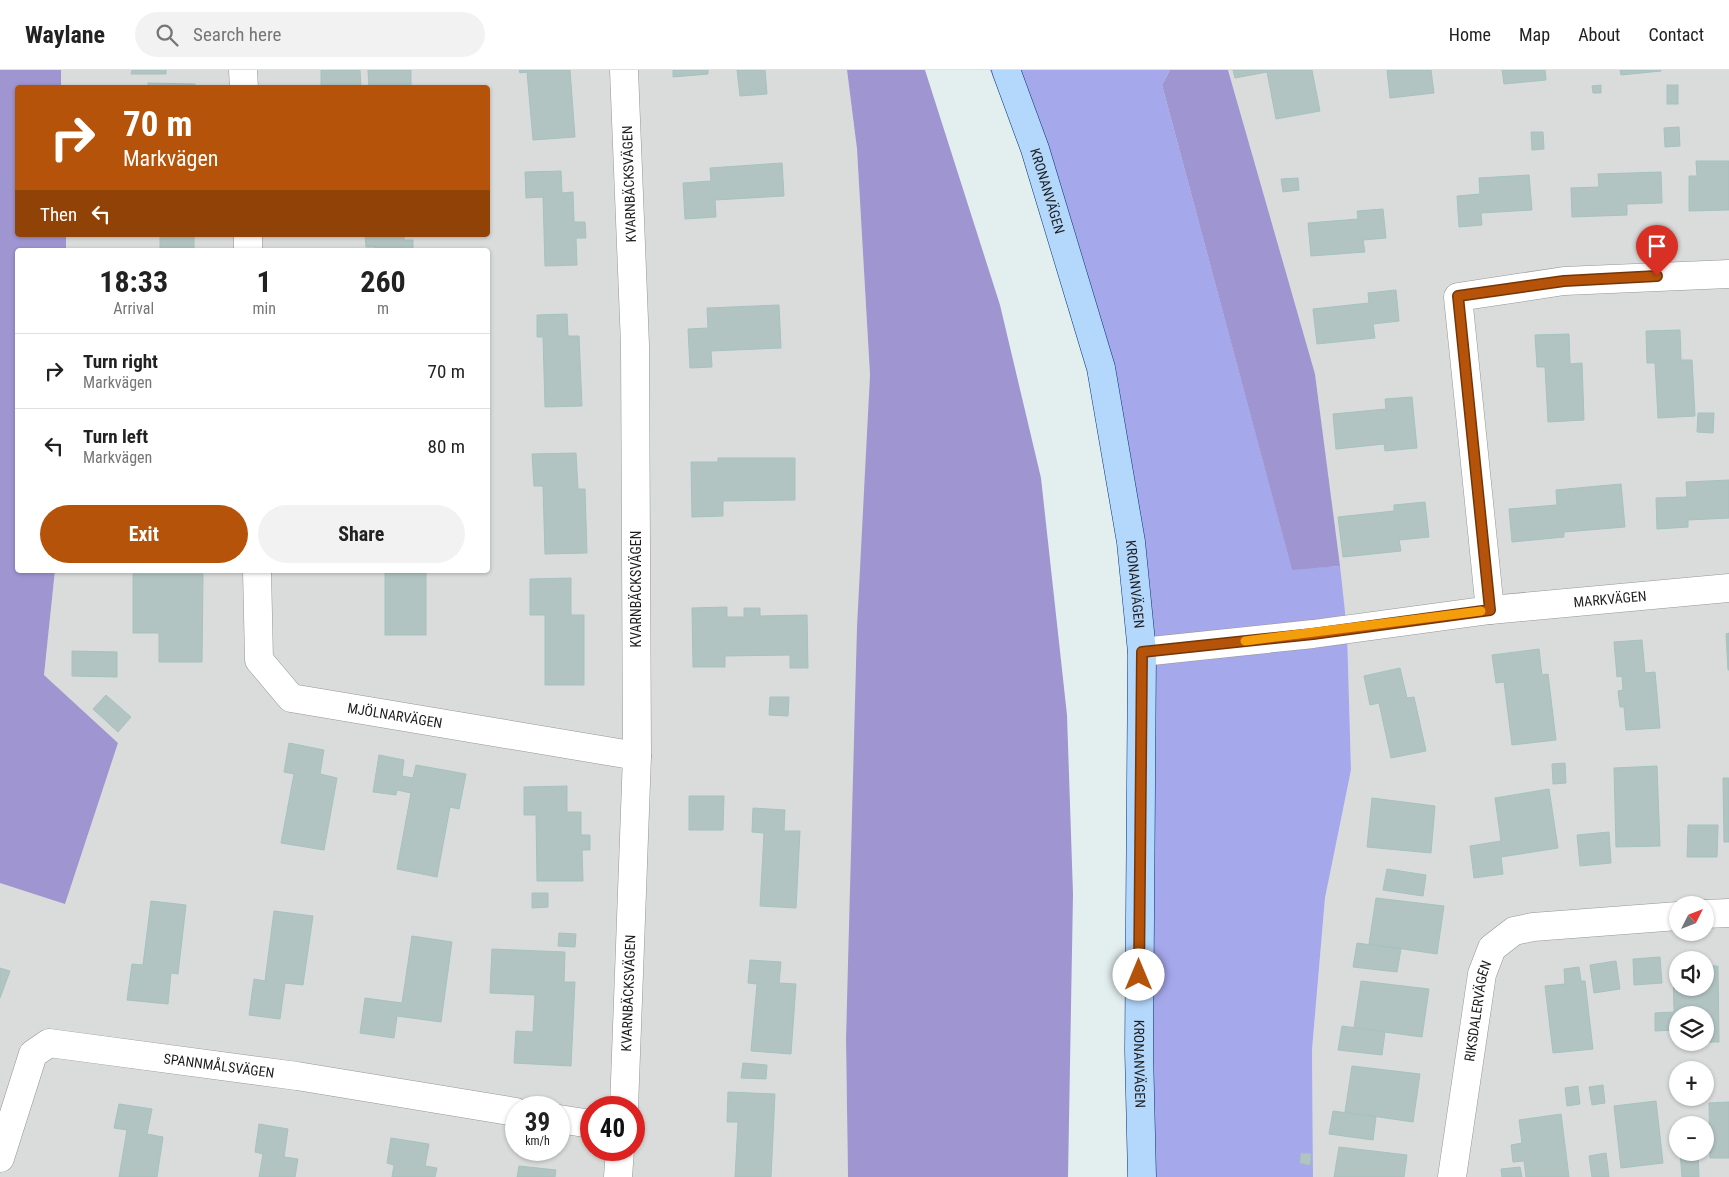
<!DOCTYPE html>
<meta charset="utf-8">
<style>
:root{--surface:#fff;--page:#f2f2f2;--text:#222;--muted:#767676;--line:#e0e0e0;--accent:#b45309}
body{margin:0;font-family:"Roboto Condensed",sans-serif;background:var(--page);color:var(--text);height:100vh;display:flex;flex-direction:column;font-size:19px;white-space:nowrap}
*{box-sizing:border-box;margin:0}
p{font-size:16px;color:var(--muted)}
.icon{flex:none;width:28px;height:28px;fill:none;stroke:currentColor;stroke-width:2;stroke-linecap:round;stroke-linejoin:round}
.map{position:relative;flex:1;overflow:hidden}
.panel{position:absolute;left:15px;top:178px;width:475px;height:325px;display:flex;flex-direction:column;background:var(--surface);border-radius:5px;box-shadow:0 1px 4px #0004}
.panel>*{flex:none}
.top-card{position:absolute;left:15px;top:15px;width:475px;height:152px;border-radius:5px;box-shadow:0 1px 4px #0004;background:#b45309;color:#fff;overflow:hidden}
.needle{width:32px;rotate:48deg}
.buttons{position:absolute;left:1669px;top:826px;display:grid;gap:10px}
.buttons a{display:grid;place-items:center;width:45px;height:45px;border-radius:50%;background:var(--surface);box-shadow:0 1px 4px #0004;font-size:25px}
.speed{position:absolute;left:505px;top:1026px;display:flex;gap:10px;font-size:25px;font-weight:700;text-align:center}
.speed>*{display:grid;place-content:center;width:65px;height:65px;border-radius:50%;background:var(--surface);box-shadow:0 1px 4px #0004;line-height:1}
.speed small{font-size:12px;font-weight:400}
.speed .limit{border:8px solid #d22;background:#fff;color:#111}
.pin{position:absolute;display:grid;place-items:center;width:42px;height:42px;color:#fff;margin:-51px -21px;border-radius:50% 50% 50% 0;rotate:-45deg;box-shadow:0 0 5px #0007}
.pin .icon{rotate:45deg}
.me{position:absolute;width:55px;margin:-28px;rotate:0deg;stroke-linejoin:round;filter:drop-shadow(0 0 4px #0008)}
.turn{display:flex;align-items:center;gap:18px;height:105px;padding:0 25px;font-size:22px}
.turn .icon{width:65px;height:65px;stroke-width:2.5}
.turn b{display:block;font-size:35px;line-height:42px}
.then{display:flex;align-items:center;height:48px;padding:0 25px;background:#0003;gap:10px;font-size:19px}
.eta{display:flex;justify-content:space-evenly;align-items:center;height:85px;text-align:center}
.eta b{font-size:30px;font-weight:700;line-height:35px}
.button{display:flex;gap:10px;margin-top:auto;padding:10px 25px}
.button a{flex:1;height:58px;border-radius:30px;background:var(--accent);color:#fff;font-size:20px;font-weight:700;line-height:58px;text-align:center}
.button a+a{background:var(--page);color:var(--text)}
ul{padding:0;list-style:none}
li{display:flex;align-items:center;gap:15px;height:75px;padding:0 25px;border-top:1px solid var(--line)}
li div{flex:1}
li b{display:block;font-size:19px}
li em{font-style:normal}
header{display:flex;align-items:center;gap:30px;box-sizing:border-box;height:70px;padding:0 25px;background:var(--surface);border-bottom:1px solid var(--line)}
header strong{font-size:24px}
nav{display:flex;gap:28px;margin-inline-start:auto;font-size:18px}
.search{width:350px;height:45px;background:var(--page);display:flex;align-items:center;gap:12px;box-sizing:border-box;padding:0 18px;border-radius:28px;color:var(--muted);font-size:19px}
.map>svg:first-child{display:block}
</style>
<header>
<strong>Waylane</strong>
<div class="search"><svg class="icon" aria-label="search" viewBox="0 0 24 24"><circle cx="10" cy="10" r="6"/><path d="M15 15l6 6"/></svg>Search here</div>
<nav><a>Home</a><a>Map</a><a>About</a><a>Contact</a></nav>
</header>
<div class="map">
<svg width="1729" height="1107" viewBox="0 0 1729 1107">
<rect width="100%" height="100%" fill="#e3eeef"/>
<g fill="#dadcdb" fill-rule="evenodd">
<path d="M61 0H847L857 79 870 305 846 969 848 1107H0V813L65 833 118 673 44 605 55 500H488V180H66V165H488V18H61ZM516 1038H559V1080H516ZM591 1038H634V1080H591Z"/>
<path d="M1228 0H1729V1107H1313L1312 980 1325 828 1351 700 1347 560 1315 304ZM1678 835H1705V862H1678ZM1678 890H1705V918H1678ZM1678 945H1705V972H1678ZM1678 1000H1705V1028H1678ZM1678 1055H1705V1082H1678Z"/>
</g>
<path fill="#a6a8ec" d="M990 0H1170L1162 15 1292 499 1340 496 1347 560 1351 700 1325 828 1312 980 1313 1107H1145L1134 479 1060 162Z"/>
<g fill="#9f95d1">
<path d="M0 0H61V17L18 18V165H66V180H18V500H55L44 605 118 673 65 834 0 813Z"/>
<path d="M847 0H925L1000 235 1041 408 1067 645 1073 824 1068 1107H848L846 969 857 557 870 305 857 79Z"/>
<path d="M1170 0H1228L1315 304 1340 496 1292 500 1162 15Z"/>
</g>
<g fill="#b2c4c2" stroke="#a5c2bf">
<path d="M132 0H166V4H131Z"/>
<path d="M321 0H360L361 18H321Z"/>
<path d="M368 0H411V18H369Z"/>
<path d="M519 0H570L575 67 533 70 527 2 520 3Z"/>
<path d="M673 0H708V4L673 7Z"/>
<path d="M737 0H765L767 24 740 26Z"/>
<path d="M1233 0H1312L1320 41 1276 49 1267 2 1235 8Z"/>
<path d="M1387 0H1431L1434 23 1390 28Z"/>
<path d="M1502 0H1545L1546 10 1504 14Z"/>
<path d="M1620 0H1661V1L1621 5Z"/>
<path d="M148 13 195 14V18H148Z"/>
<path d="M1601 15V23H1593L1592 16Z"/>
<rect x="1667" y="15" width="11" height="19"/>
<path d="M1679 57 1680 76 1665 77 1664 58Z"/>
<path d="M1531 62H1543L1544 79 1532 80Z"/>
<path d="M1696 91H1729V140L1689 141V106H1697Z"/>
<path d="M782 93 784 126 715 130 716 147 685 149 683 113 711 111 710 98Z"/>
<path d="M561 101 562 123 573 122 574 152H585L586 168H576L577 195 545 196 543 127 526 128 525 102Z"/>
<path d="M1661 102 1662 133 1627 134V145L1572 147 1571 118 1599 117 1598 104Z"/>
<path d="M1529 105 1532 140 1481 143 1482 155 1459 157 1457 126 1480 124 1479 108Z"/>
<path d="M1298 108 1299 120 1283 122 1281 109Z"/>
<path d="M1383 139 1386 168 1363 170 1365 182 1311 186 1308 153 1358 149 1357 141Z"/>
<rect x="160" y="165" width="34" height="15"/>
<path d="M365 165H404V170H413V180H375V177H366Z"/>
<path d="M1396 220 1399 251 1373 254 1375 268 1317 274 1313 239 1369 233 1368 223Z"/>
<path d="M779 235 781 278 711 281 712 297 690 298 688 259 708 258 707 238Z"/>
<path d="M567 244 568 266H579L582 336 545 337 543 267H537V245Z"/>
<path d="M1680 260 1681 290H1692L1695 346 1658 348 1655 293H1647L1646 261Z"/>
<path d="M1569 264 1570 294 1582 293 1584 350 1548 352 1545 297H1537L1535 265Z"/>
<path d="M1412 327 1417 378 1385 381 1384 374 1336 379 1333 344 1386 339 1385 329Z"/>
<path d="M1698 343H1714L1713 363 1697 362Z"/>
<path d="M576 383 578 419H585L587 483 545 484 543 416H534L532 384Z"/>
<path d="M718 388H795V430L723 431V446L692 447 691 392H718Z"/>
<path d="M1729 410V448L1688 450V457L1657 459 1656 428 1687 427 1686 412Z"/>
<path d="M1621 414 1625 457 1564 462V467L1512 472 1509 439 1557 435 1556 420Z"/>
<path d="M1425 432 1429 467 1399 470 1401 481 1343 487 1338 447 1394 441V435Z"/>
<rect x="385" y="500" width="41" height="65"/>
<path d="M133 504H203L202 592H159V563H133Z"/>
<path d="M571 508V545H584V615H545V545H530V509Z"/>
<path d="M727 537V547H744V538H760V546L807 545 808 598H790V585L725 586V597H693L692 538Z"/>
<path d="M1729 563V600H1728L1726 564Z"/>
<path d="M1642 570 1645 603 1655 602 1660 658 1626 660 1624 637H1620L1618 621 1623 620 1622 606 1617 607 1614 572Z"/>
<path d="M1539 579 1542 605 1548 604 1556 670 1512 675 1504 612 1496 613 1492 585Z"/>
<path d="M72 581 117 582V607L72 606Z"/>
<path d="M1400 598 1407 628 1414 627 1426 681 1391 688 1379 633 1370 635 1364 606Z"/>
<path d="M106 625 131 647 118 662 93 639Z"/>
<path d="M770 627H789L788 646 769 645Z"/>
<path d="M289 673 324 680 320 704 337 708 324 780 281 773 294 704 284 702Z"/>
<path d="M379 685 404 690 402 706 413 708 416 695 466 704 459 739 450 737 437 807 397 799 411 723 397 720 396 725 373 722Z"/>
<path d="M1565 693 1566 713 1553 714 1552 694Z"/>
<path d="M1657 696 1660 776 1616 777 1614 698Z"/>
<path d="M1723 708H1729V772H1724Z"/>
<path d="M567 716V742H581V765H590V780H582L583 811H537L536 745H524V717Z"/>
<path d="M1549 719 1558 778 1501 787 1503 804 1474 808 1470 776 1501 771 1495 728Z"/>
<path d="M689 726H724L723 760H689Z"/>
<path d="M1372 728 1435 736 1431 783 1367 777Z"/>
<path d="M753 738 785 740 784 761H800L796 838 760 836 764 763 752 762Z"/>
<path d="M1688 755H1718L1717 787H1687Z"/>
<path d="M1609 762 1611 793 1580 796 1577 765Z"/>
<path d="M1387 799 1426 805 1423 826 1383 820Z"/>
<path d="M532 823H548V837L532 838Z"/>
<path d="M1376 828 1444 836 1437 884 1369 874Z"/>
<path d="M151 831 186 835 178 904 171 903 168 934 127 930 132 894 143 895Z"/>
<path d="M274 841 313 846 303 915 285 913 280 949 249 945 254 909 265 911Z"/>
<path d="M559 863 576 864 575 877 558 876Z"/>
<path d="M412 866 452 872 441 952 397 946 394 968 360 963 365 928 402 933Z"/>
<path d="M1357 873 1401 879 1397 902 1353 897Z"/>
<path d="M492 879 565 882 564 912H575L571 996 514 993 516 961 533 962 535 925 490 923Z"/>
<path d="M1660 887 1662 913 1634 915 1633 889Z"/>
<path d="M750 890 781 892 779 913 796 914 791 984 751 981 757 914 748 913Z"/>
<path d="M1616 891 1620 919 1594 923 1590 895Z"/>
<path d="M1705 896H1718L1719 972H1705V945H1678V972H1692L1676 973V960L1655 961V943L1674 942 1673 897H1678V918H1705Z"/>
<path d="M1579 897 1581 911H1585L1593 979 1553 983 1545 916 1565 914 1564 899Z"/>
<path d="M0 898 10 901 0 928Z"/>
<path d="M1361 911 1429 919 1422 967 1354 958Z"/>
<path d="M1342 956 1385 962 1382 985 1338 980Z"/>
<path d="M743 993 767 995 766 1009 741 1008Z"/>
<path d="M1352 996 1420 1004 1413 1052 1345 1042Z"/>
<path d="M1603 1015 1605 1033 1592 1035 1589 1017Z"/>
<path d="M1578 1016 1580 1034 1567 1036 1565 1018Z"/>
<path d="M728 1022 775 1024 771 1107H735L738 1052H727Z"/>
<path d="M1656 1031 1663 1093 1621 1098 1614 1036Z"/>
<path d="M1729 1032V1088H1710L1709 1033Z"/>
<path d="M119 1034 152 1039 147 1064 163 1067 157 1107H119L127 1060 114 1058Z"/>
<path d="M1333 1041 1376 1047 1373 1070 1329 1064Z"/>
<path d="M1561 1044 1569 1107H1526L1524 1091 1513 1092 1511 1075 1522 1073 1519 1050Z"/>
<path d="M259 1054 288 1059 284 1087 298 1089 295 1107H259L263 1084 255 1082Z"/>
<path d="M391 1068 429 1074 425 1096 437 1098 435 1107H392L394 1095 387 1093Z"/>
<path d="M1339 1077 1407 1085 1404 1107H1334Z"/>
<path d="M1680 1082H1698L1699 1107H1682Z"/>
<path d="M1301 1083 1311 1084 1310 1095 1300 1093Z"/>
<path d="M1606 1083 1609 1107H1592L1589 1086Z"/>
<path d="M519 1096 556 1100 555 1107H517Z"/>
<path d="M1520 1097 1522 1107H1502L1501 1099Z"/>
</g>
<g fill="none" stroke-linecap="round" stroke-linejoin="round">
<defs>
<g id="street">
<path d="M243 0 244 18"/>
<path d="M248 165V180"/>
<path id="s1" d="M257 500 259 590 291 628 637 686"/>
<path d="M1490 540 1458 227 1564 211 1729 204"/>
<path id="s2" d="M1142 582 1313 564 1490 540 1729 518"/>
<path d="M1705 844 1729 843"/>
<path id="s3" d="M624 1038 637 686 635 275 624 0"/>
<path d="M559 1049 591 1054"/>
<path id="s4" d="M0 1088 33 984 49 973 297 1006 516 1042"/>
<path d="M618 1107 620 1080"/>
<path id="s5" d="M1452 1107 1482 904 1492 878 1514 861 1533 857 1678 846"/>
</g>
<g id="secondary">
<path id="s6" d="M1006 0 1035 79 1101 298 1131 472 1142 582 1139 981 1142 1107"/>
</g>
</defs>
<use href="#street" stroke="#959595" stroke-width="29"/>
<use href="#secondary" stroke="#003479" stroke-width="29"/>
<use href="#street" stroke="#fff" stroke-width="28"/>
<use href="#secondary" stroke="#b4d7fc" stroke-width="28"/>
</g>
<g fill="none" stroke-linecap="round" stroke-linejoin="round">
<defs>
<path id="route" d="M1139 905 1142 582 1313 564 1490 540 1458 226 1564 211 1657 206"/>
</defs>
<use href="#route" stroke="#753606" stroke-width="12"/>
<use href="#route" stroke="#b45309" stroke-width="9"/>
<path stroke="#f59e0b" stroke-width="9" d="M1245 571 1481 541"/>
</g>
<g text-anchor="middle" stroke-width="5" stroke-linejoin="round" paint-order="stroke">
<g font-size="14" fill="#1e1e1e" stroke="#fff">
<text transform="translate(629 114) rotate(-92)" y="5">KVARNBÄCKSVÄGEN</text>
<text dy="5" stroke="none"><textPath href="#s6" startOffset="128">KRONANVÄGEN</textPath></text>
<text dy="5" stroke="none"><textPath href="#s6" startOffset="532">KRONANVÄGEN</textPath></text>
<text transform="translate(636 519) rotate(-90)" y="5">KVARNBÄCKSVÄGEN</text>
<text dy="5" stroke="none"><textPath href="#s2" startOffset="471">MARKVÄGEN</textPath></text>
<text dy="5" stroke="none"><textPath href="#s1" startOffset="245">MJÖLNARVÄGEN</textPath></text>
<text dy="5" stroke="none"><textPath href="#s3" startOffset="115">KVARNBÄCKSVÄGEN</textPath></text>
<text dy="5" stroke="none"><textPath href="#s5" startOffset="168">RIKSDALERVÄGEN</textPath></text>
<text dy="5" stroke="none"><textPath href="#s6" startOffset="1012">KRONANVÄGEN</textPath></text>
<text dy="5" stroke="none"><textPath href="#s4" startOffset="300">SPANNMÅLSVÄGEN</textPath></text>
</g>
</g>
</svg>
<div class="buttons">
<a><svg class="needle" viewBox="-14 -14 28 28"><path d="M0-13l5 13h-10z" fill="#e53935"/><path d="M0 13l5-13h-10z" fill="#767676"/></svg></a>
<a><svg class="icon" aria-label="sound" viewBox="0 0 24 24"><path d="M4 9h4l5-4v14l-5-4H4zM17 9q2 3 0 6"/></svg></a>
<a><svg class="icon" aria-label="layers" viewBox="0 0 24 24"><path d="M12 4l9 5-9 5-9-5zM3 14l9 5 9-5"/></svg></a>
<a>+</a>
<a>−</a>
</div>
<div class="speed"><div>39<small>km/h</small></div><div class="limit">40</div></div>
<div class="pin" style="left:1657px;top:206px;background:#d93025"><svg class="icon" aria-label="arrive" viewBox="0 0 24 24"><path d="M6 21V4h12l-3 4 3 4H6"/></svg></div>
<svg class="me" style="left:1139px;top:905px" viewBox="-20 -20 40 40"><circle r="19" fill="#fff"/><path d="M0-13L10 11 0 6-10 11z" fill="#b45309"/></svg>
<div class="top-card">
<div class="turn"><svg class="icon" aria-label="right" viewBox="0 0 24 24"><path d="M7 20v-9h11M14 6l5 5-5 5"/></svg><div><b>70 m</b>Markvägen</div></div>
<div class="then">Then<svg class="icon" aria-label="left" viewBox="0 0 24 24"><path d="M17 20v-9H6M10 6l-5 5 5 5"/></svg></div>
</div>
<section class="panel">
<div class="eta">
<div><b>18:33</b><p>Arrival</p></div>
<div><b>1</b><p>min</p></div>
<div><b>260</b><p>m</p></div>
</div>
<ul>
<li><svg class="icon" aria-label="right" viewBox="0 0 24 24"><path d="M7 20v-9h11M14 6l5 5-5 5"/></svg><div><b>Turn right</b><p>Markvägen</p></div><em>70 m</em></li>
<li><svg class="icon" aria-label="left" viewBox="0 0 24 24"><path d="M17 20v-9H6M10 6l-5 5 5 5"/></svg><div><b>Turn left</b><p>Markvägen</p></div><em>80 m</em></li>
</ul>
<div class="button"><a>Exit</a><a>Share</a></div>
</section>
</div>
